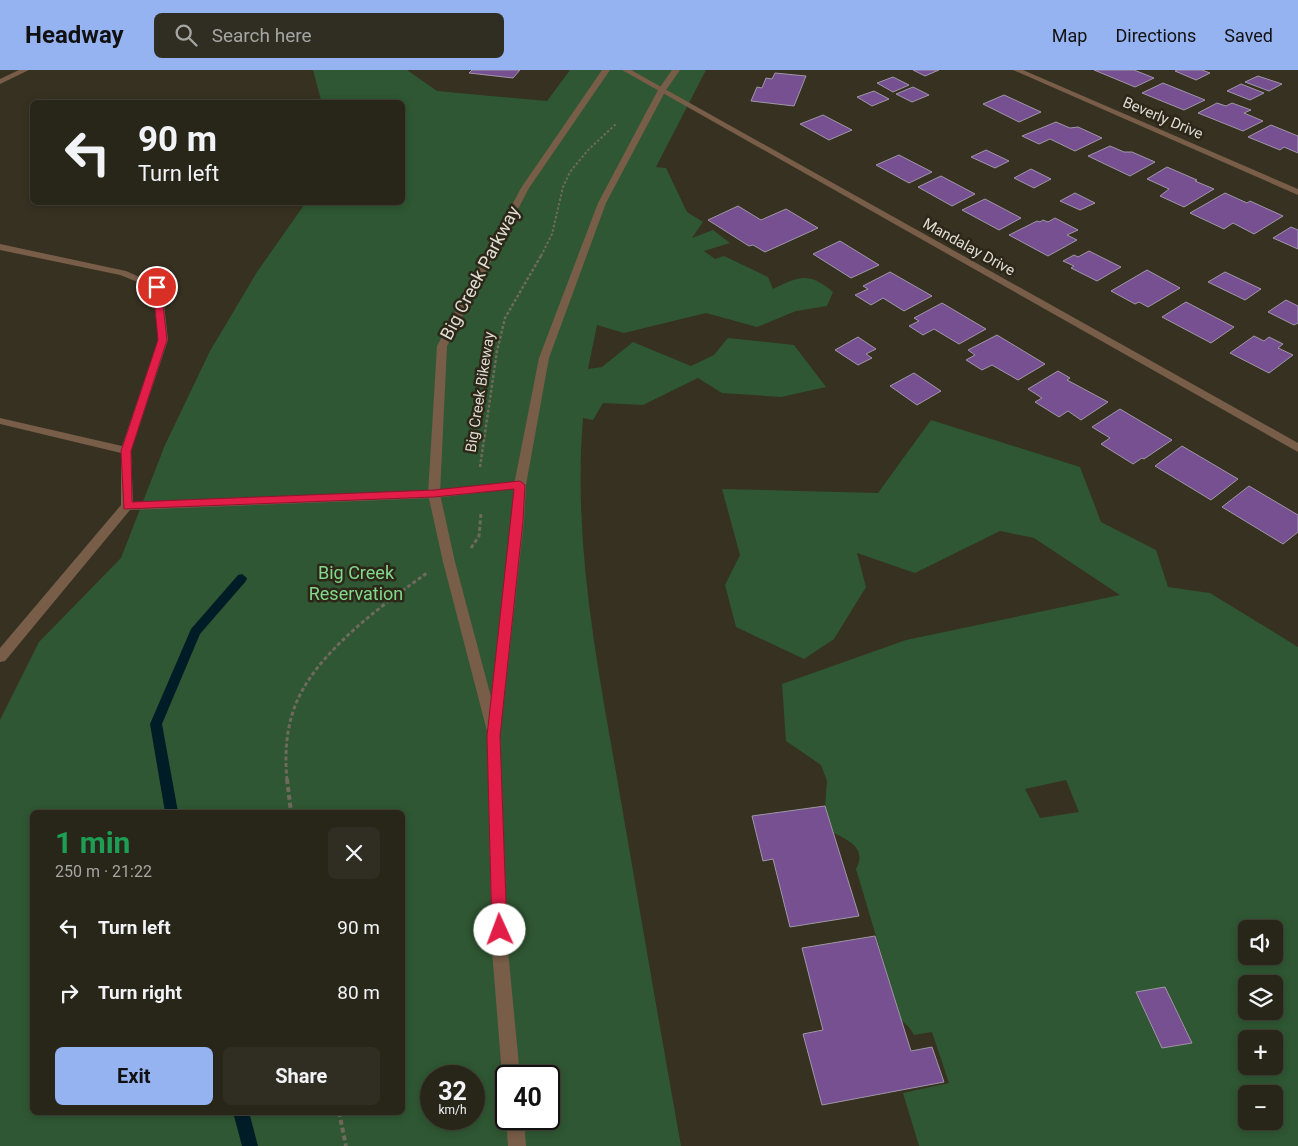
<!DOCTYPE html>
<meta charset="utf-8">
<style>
:root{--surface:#282519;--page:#302d22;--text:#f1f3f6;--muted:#a5a5a2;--line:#444238;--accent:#95b2f1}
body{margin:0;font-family:Roboto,sans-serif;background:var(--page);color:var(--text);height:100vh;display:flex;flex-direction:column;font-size:19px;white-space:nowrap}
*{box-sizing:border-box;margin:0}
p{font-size:16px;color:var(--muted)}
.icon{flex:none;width:28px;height:28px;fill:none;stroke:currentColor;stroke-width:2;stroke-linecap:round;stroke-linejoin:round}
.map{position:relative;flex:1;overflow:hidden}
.sheet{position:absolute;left:30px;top:740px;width:375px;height:305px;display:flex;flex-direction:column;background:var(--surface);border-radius:8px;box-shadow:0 2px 8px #0003,0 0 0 1px var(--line)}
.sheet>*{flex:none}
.top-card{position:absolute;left:30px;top:30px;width:375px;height:105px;border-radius:8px;box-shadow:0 2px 8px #0003,0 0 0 1px var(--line);background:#282519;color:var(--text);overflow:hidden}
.controls{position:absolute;left:1238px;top:850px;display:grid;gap:10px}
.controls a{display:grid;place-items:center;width:45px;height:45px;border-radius:8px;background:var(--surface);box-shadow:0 2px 8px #0003,0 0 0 1px var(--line);font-size:25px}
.speed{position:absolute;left:420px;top:995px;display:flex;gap:10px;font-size:25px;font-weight:700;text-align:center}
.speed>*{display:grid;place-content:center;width:65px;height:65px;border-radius:50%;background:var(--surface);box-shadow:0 2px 8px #0003,0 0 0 1px var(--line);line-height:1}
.speed small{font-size:12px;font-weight:400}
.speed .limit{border:2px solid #111;border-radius:8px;background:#fff;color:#111}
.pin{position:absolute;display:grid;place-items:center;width:42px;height:42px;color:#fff;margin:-21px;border:2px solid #fff;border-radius:50%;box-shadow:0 1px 5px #0007}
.me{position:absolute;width:55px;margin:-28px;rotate:358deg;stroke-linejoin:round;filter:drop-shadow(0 0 4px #0008)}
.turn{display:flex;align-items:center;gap:18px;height:105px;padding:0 25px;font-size:22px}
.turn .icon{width:65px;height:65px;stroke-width:2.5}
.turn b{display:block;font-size:35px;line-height:42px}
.round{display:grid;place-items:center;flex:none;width:52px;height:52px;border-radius:8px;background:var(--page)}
.overview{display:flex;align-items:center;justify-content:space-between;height:85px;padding:0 25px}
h1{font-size:30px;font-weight:700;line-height:38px;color:#1e9e55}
.cta{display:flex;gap:10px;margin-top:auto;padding:10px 25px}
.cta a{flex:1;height:58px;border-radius:8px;background:var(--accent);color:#111;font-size:20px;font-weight:700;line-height:58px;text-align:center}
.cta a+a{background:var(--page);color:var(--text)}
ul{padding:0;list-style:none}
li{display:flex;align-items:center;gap:15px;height:65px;padding:0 25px}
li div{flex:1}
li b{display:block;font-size:19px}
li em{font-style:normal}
header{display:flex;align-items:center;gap:30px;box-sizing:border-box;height:70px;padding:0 25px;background:var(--accent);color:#111}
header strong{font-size:24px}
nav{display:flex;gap:28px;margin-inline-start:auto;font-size:18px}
.search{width:350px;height:45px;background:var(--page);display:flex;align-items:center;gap:12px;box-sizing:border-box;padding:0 18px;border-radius:8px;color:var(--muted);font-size:19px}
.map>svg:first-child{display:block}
</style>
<header>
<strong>Headway</strong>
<div class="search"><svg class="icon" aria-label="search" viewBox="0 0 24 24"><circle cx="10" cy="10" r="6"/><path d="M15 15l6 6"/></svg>Search here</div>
<nav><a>Map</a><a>Directions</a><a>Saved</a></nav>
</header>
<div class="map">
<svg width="1298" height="1076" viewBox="0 0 1298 1076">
<rect width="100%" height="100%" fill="#363121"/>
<g fill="#2f5733" fill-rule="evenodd">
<path d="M313 0H407L437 21 547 31 570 0H706L656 97 666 98 687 142 703 152 692 168 713 160 730 173 704 181 715 189 724 186 768 207 773 219C800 206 809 202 833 222L827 236 796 241 757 257 706 243 624 263 597 255 588 299 602 297 633 272 691 296 714 285 728 268 794 275 826 317 781 327 722 323 698 308 643 335 603 333 593 350 583 348C573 470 596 588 617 708 638 830 659 953 681 1076H0V650L39 572 121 488 165 375 210 281 257 202 304 135 306 132H402V32H323L321 30ZM32 742H402V1042H32ZM431 1006H474V1049H431ZM506 1006H549V1049H506Z"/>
<path d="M931 350 1080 397 1101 452 1156 480 1168 517 1210 523 1298 577V1076H919L903 1023 949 1013 932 962 914 965 909 957 901 950 856 799C867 779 850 771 834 763L825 736 827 711 821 695 786 671 782 614 906 570 1120 525 1034 468 1000 461 915 503 857 483 866 517 834 569 804 589 736 557 725 515 740 485 722 419 878 423ZM1066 710 1079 742 1040 748 1025 719ZM1246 859H1274V886H1246ZM1246 914H1274V941H1246ZM1165 917 1192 972V973L1162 978 1136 923ZM1246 969H1274V996H1246ZM1246 1024H1274V1051H1246Z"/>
</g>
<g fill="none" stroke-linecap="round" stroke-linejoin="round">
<g fill="#001d27" fill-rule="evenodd">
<path d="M242 504 247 508 246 511 200 564 162 654 178 742H165L150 654 191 559 238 505Z"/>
<path d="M233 1042H249L258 1076H242Z"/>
</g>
</g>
<g fill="#765090" stroke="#a097a8">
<path d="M472 0H520L513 8 469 3Z"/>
<path d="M913 0H939L925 6Z"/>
<path d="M1094 0H1134L1154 8 1135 17Z"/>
<path d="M1177 0H1202L1210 3 1196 10 1175 1Z"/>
<path d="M775 3 806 6 794 36 751 31 757 17 762 18 766 8 772 9Z"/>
<path d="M1258 6 1282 14 1269 21 1245 12Z"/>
<path d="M893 7 909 15 893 22 877 13Z"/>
<path d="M1163 13 1205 30 1184 40 1142 23Z"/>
<path d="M1241 14 1264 23 1250 30 1227 21Z"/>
<path d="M913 17 929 25 912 32 896 24Z"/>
<path d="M874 21 889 29 872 36 857 27Z"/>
<path d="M1004 25 1041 42 1019 52 983 34Z"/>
<path d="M1217 33 1226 36 1232 33 1251 40 1244 43 1263 51 1243 61 1198 43Z"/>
<path d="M823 45 852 60 829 70 800 54Z"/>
<path d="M1056 52 1070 58 1078 57 1102 68 1075 81 1050 69 1039 74 1022 66Z"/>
<path d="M1271 55 1298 66V83L1284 77 1280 80 1248 67Z"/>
<path d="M1110 76 1124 82H1132L1155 92 1130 106 1088 86Z"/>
<path d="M986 80 1009 91 995 98 971 87Z"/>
<path d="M899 85 932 102 909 113 876 95Z"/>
<path d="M1167 97 1197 110 1195 111 1214 119 1184 137 1160 126 1169 119 1147 109Z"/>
<path d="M1031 99 1051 109 1034 118 1014 108Z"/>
<path d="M941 106 975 124 952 136 918 117Z"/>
<path d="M1075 123 1095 133 1080 140 1060 131Z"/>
<path d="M1225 123 1247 133 1250 131 1283 146 1254 164 1233 153 1224 159 1190 143Z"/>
<path d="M985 129 1021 148 999 160 962 140Z"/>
<path d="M738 136 761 150 786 139 818 158 765 182 753 175 749 176 708 150Z"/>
<path d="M1055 148 1078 160 1067 165 1077 170 1048 186 1009 165 1037 151 1040 152 1043 150 1048 152Z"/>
<path d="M1291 157 1298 160V179L1273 168Z"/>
<path d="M840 171 879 195 851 208 813 184Z"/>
<path d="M1089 181 1121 197 1097 211 1071 198 1074 196 1063 191 1074 185 1078 187Z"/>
<path d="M1147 200 1180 218 1148 237 1139 232 1135 234 1111 221Z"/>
<path d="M890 202 932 226 904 241 883 228 871 235 855 225 868 219 863 216Z"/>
<path d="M1225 202 1261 219 1245 230 1208 212Z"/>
<path d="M1286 230 1298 236V253L1294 255 1268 242Z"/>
<path d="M1186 232 1234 257 1211 273 1162 247Z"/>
<path d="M942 233 986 259 959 274 934 259 923 265 909 256 919 251 914 248Z"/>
<path d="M997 265 1045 294 1018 310 992 295 982 300 966 290 975 285 968 280Z"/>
<path d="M1254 266 1264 271 1269 267 1283 274 1278 278 1293 285 1269 303 1230 283Z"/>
<path d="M858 267 876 279 866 284 872 288 858 295 835 280Z"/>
<path d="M1058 301 1070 308 1067 310 1108 332 1081 350 1068 341 1059 347 1035 332 1042 328 1028 319Z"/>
<path d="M914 303 941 321 917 335 890 316Z"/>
<path d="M1120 339 1172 370 1144 389 1142 388 1133 394 1101 374 1110 368 1092 357Z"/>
<path d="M1182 376 1238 409 1211 430 1155 396Z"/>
<path d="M1249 416 1298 445V462L1283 474 1222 437Z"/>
<path d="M825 736 859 846 790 857 773 789 763 791 752 746Z"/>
<path d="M875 866 911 981 932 977 944 1012 822 1035 803 964 823 960 802 878Z"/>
<path d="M1165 917 1192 973 1162 978 1136 922Z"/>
</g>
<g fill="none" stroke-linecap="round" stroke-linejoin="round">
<path stroke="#6e6a5c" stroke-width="2" stroke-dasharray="2.5 2" stroke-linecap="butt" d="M541 186 552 164 563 117 570 102 588 80 616 54"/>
<path stroke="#6e6a5c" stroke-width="2.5" stroke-dasharray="3 2" stroke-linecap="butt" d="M480 397 497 281 505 248 542 184"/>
<g stroke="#6e6a5c" stroke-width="3" stroke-dasharray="4 2.5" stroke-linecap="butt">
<path d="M471 478 479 466 481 443"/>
<path d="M287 710C284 679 287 648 302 621 326 576 386 532 427 503"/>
</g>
<g stroke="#6e6a5c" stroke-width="4" stroke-dasharray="5 3" stroke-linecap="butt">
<path d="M287 709 291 742"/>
<path d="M339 1042 346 1076"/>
</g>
<g fill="#785d48" fill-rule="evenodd">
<path d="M19 0H29L0 14V9Z"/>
<path d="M0 174 126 201 162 217 168 270 131 381 133 432 434 420 440 424 434 428 130 440 5 591 0 592V578L121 435V383L0 354V348L122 376 158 270 153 218 120 205 0 180Z"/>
</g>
<g fill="#785d48" fill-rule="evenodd">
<path d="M622 0H631L1298 373V382Z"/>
<path d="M1013 0H1023L1298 119V125Z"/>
<path d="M520 411 526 415 524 418 434 428 428 424 434 420Z"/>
</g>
<g fill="#785d48" fill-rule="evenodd">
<path d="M602 0H610L529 118 447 276 440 424 455 492 491 627 512 451 514 415 539 288 598 133 658 20 672 0H680L666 20 606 133 549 288 526 415 524 451 500 666 508 880 520 1006H506V1013L502 1006 492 880 487 661 443 492 428 424 437 276 521 118Z"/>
<path d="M506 1049H524L526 1076H508Z"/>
</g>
</g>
<path fill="#e11d48" stroke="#92132f" d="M157 214 161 217 167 270 131 381 132 432 434 420 520 411 525 415 523 451 500 666 507 860 505 865 500 867 494 865 492 860 487 666 514 419 434 427 124 439 121 381 158 270 153 217Z"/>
<g text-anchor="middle" stroke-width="5" stroke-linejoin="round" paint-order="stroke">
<g font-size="15" fill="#dfdcd2" stroke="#2c2718">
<text transform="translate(1163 48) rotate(23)" y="5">Beverly Drive</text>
<text transform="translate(969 177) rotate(29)" y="5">Mandalay Drive</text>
<text transform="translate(480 322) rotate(-81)" y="5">Big Creek Bikeway</text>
</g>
<g font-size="18" fill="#dfdcd2" stroke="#2c2718">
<text transform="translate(480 203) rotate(-62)" y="6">Big Creek Parkway</text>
</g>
<g font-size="18" fill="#82d88b" stroke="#2c2718">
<text x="356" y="509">Big Creek<tspan x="356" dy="21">Reservation</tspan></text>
</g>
</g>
</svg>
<div class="controls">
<a><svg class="icon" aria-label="sound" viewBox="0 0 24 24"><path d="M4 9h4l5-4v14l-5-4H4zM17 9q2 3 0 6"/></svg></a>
<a><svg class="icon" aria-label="layers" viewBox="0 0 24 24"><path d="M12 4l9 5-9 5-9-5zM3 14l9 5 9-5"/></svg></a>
<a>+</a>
<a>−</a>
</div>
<div class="speed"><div>32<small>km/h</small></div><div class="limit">40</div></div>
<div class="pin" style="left:157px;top:217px;background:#d93025"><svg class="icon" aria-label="arrive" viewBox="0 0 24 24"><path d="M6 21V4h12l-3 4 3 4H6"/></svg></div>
<svg class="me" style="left:500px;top:860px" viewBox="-20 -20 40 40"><circle r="19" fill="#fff"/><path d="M0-13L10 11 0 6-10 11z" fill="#e11d48"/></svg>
<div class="top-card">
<div class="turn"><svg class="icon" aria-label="left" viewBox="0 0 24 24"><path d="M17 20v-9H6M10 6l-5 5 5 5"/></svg><div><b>90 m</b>Turn left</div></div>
</div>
<section class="sheet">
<div class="overview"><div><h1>1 min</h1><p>250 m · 21:22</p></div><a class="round"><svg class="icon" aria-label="close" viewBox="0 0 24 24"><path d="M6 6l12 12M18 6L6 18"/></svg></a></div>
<ul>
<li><svg class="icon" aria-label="left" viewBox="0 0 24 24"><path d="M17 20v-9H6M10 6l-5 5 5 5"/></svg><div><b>Turn left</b></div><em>90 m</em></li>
<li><svg class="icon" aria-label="right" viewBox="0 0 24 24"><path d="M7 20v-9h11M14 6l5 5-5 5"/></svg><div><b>Turn right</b></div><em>80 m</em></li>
</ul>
<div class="cta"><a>Exit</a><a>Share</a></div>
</section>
</div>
